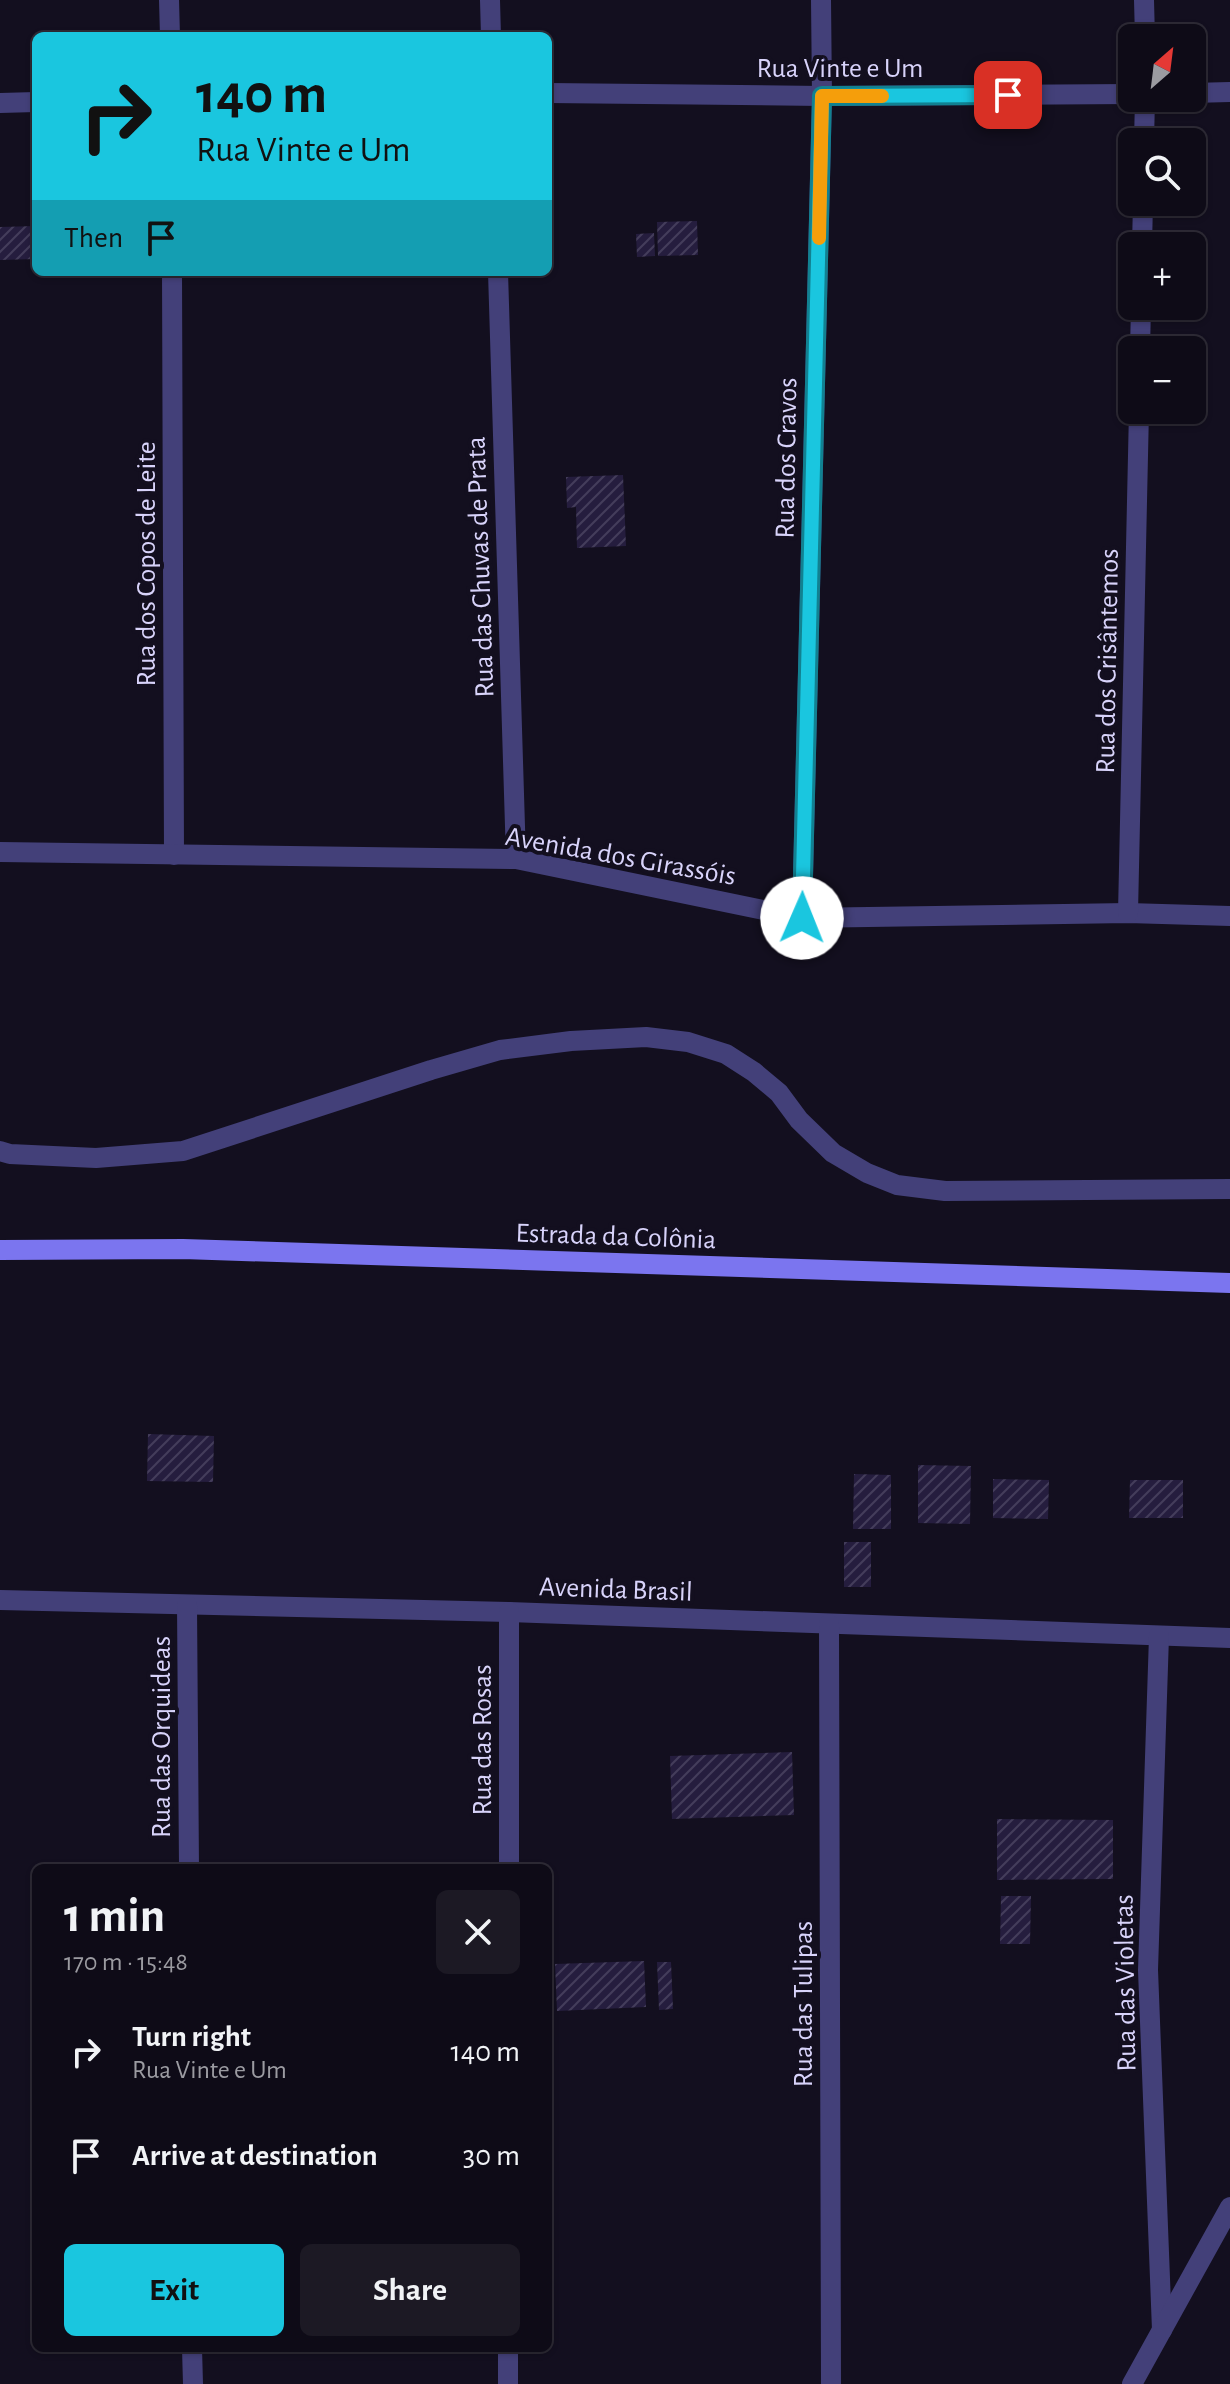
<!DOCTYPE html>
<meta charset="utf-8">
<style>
:root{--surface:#0e0b17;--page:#1c1924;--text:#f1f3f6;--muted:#9b9ba1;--line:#2e2b36;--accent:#1ac6df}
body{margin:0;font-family:"Alegreya Sans",sans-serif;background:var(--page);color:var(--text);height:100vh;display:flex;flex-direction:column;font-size:30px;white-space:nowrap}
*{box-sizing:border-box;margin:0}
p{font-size:26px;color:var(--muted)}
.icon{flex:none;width:44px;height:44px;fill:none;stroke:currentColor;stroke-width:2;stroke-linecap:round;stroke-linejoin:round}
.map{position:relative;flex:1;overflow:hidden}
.sheet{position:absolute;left:32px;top:1864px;width:520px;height:488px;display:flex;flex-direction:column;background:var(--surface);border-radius:12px;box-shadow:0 2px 6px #0004,0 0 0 2px var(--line)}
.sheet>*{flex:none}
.banner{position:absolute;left:32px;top:32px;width:520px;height:244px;border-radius:12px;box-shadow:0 2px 6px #0004,0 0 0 2px var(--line);background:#1ac6df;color:#111;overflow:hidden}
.needle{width:52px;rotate:28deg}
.tools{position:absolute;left:1118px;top:24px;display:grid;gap:16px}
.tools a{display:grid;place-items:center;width:88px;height:88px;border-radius:12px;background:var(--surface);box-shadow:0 2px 6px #0004,0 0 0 2px var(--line);font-size:40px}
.pin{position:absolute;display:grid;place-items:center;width:68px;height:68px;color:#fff;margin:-34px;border-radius:16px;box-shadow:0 4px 12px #0006}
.me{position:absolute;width:88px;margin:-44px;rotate:1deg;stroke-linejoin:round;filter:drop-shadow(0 0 6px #0008)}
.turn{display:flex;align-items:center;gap:28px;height:168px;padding:0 32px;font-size:36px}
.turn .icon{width:104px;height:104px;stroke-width:2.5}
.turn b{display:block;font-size:56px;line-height:68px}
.then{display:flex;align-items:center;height:76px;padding:0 32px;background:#0003;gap:16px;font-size:30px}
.round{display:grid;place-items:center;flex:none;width:84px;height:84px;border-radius:12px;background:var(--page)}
.summary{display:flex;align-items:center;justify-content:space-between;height:136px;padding:0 32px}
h1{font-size:48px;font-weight:700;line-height:60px}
.primary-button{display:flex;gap:16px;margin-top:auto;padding:16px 32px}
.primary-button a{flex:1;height:92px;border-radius:12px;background:var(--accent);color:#111;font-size:32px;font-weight:700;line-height:92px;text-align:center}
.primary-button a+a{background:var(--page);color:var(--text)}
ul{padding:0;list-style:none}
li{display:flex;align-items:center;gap:24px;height:104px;padding:0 32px}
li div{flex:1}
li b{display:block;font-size:30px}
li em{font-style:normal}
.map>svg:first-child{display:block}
</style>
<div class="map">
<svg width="1230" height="2384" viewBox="0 0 1230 2384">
<defs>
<pattern id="building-hatch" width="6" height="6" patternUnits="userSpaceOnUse" patternTransform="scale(2)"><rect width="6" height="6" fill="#251d3e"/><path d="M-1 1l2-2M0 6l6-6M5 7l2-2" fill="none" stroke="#443d5b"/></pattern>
</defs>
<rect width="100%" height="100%" fill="#130f1f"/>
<g fill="url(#building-hatch)">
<path d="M697 221 698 255 658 256 657 222Z"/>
<path d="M36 226V259L0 260V227Z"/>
<path d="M654 233 655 256 637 257 636 234Z"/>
<path d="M623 475 626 546 577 548 576 507 567 508 566 477Z"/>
<path d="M148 1434 214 1436 213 1482 147 1481Z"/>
<path d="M918 1465 971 1466 970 1524 918 1523Z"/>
<path d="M854 1474 891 1475V1529H853Z"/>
<path d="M993 1479 1049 1480 1048 1519 993 1518Z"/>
<path d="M1130 1480H1183V1518H1129Z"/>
<rect x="844" y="1542" width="27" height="45"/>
<path d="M792 1752 794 1815 672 1819 670 1756Z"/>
<path d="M997 1819 1113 1820V1879L997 1880Z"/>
<path d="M1001 1896H1031L1030 1944H1000Z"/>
<path d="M644 1961 646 2007 557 2011 555 1964Z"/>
<path d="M657 1962H671L673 2009 659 2010Z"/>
</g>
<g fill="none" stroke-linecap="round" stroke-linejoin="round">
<g stroke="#434079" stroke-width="20">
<path d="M169 0 170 36"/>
<path d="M490 0 491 36"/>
<path d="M1144 0 1145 38"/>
<path d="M548 93 822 96 1132 94"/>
<path d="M1192 93 1230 92"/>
<path d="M0 103 36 102"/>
<path d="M1144 142 1145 98"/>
<path d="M1142 246 1143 202"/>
<path d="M172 272 174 855"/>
<path d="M498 272 516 859"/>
<path d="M1140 350 1141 306"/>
<path d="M0 852 516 859 802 918 1128 913 1230 916"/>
<path d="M1128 913 1139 410"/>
<path d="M802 918 822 96 821 0"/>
<path d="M0 1151 10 1154 96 1158 183 1151 431 1070 500 1050 571 1041 646 1037 688 1042 726 1054 754 1072 779 1093 799 1120 833 1153 867 1173 897 1185 945 1191 1230 1189"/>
<path d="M0 1600 509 1612 1230 1638"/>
<path d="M187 1605 189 1868"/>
<path d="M829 1624 831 2384"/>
<path d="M1159 1636 1148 1970 1162 2330"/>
<path d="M509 1868V1612"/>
<path d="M192 2348 193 2384"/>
<path d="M508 2384V2348"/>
<path d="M1132 2384 1230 2207"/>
</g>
<path stroke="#7b75ef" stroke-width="20" d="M0 1250 183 1249 1230 1283"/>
</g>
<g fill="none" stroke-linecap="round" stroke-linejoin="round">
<defs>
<path id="route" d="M802 918 822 96 1008 95"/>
</defs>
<use href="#route" stroke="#118191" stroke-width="20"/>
<use href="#route" stroke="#1ac6df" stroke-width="14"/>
<path stroke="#f59e0b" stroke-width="14" d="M819 238 822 96H882"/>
</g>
<g text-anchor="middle" stroke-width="8" stroke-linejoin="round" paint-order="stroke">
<g font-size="28" fill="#d8d3fa" stroke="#130f1f">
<text x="840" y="77">Rua Vinte e Um</text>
<text transform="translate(785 458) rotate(-89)" y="10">Rua dos Cravos</text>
<text transform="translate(145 564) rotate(-90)" y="10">Rua dos Copos de Leite</text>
<text transform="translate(479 567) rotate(-92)" y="10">Rua das Chuvas de Prata</text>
<text transform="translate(1106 661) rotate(-89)" y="10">Rua dos Crisântemos</text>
<text transform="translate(621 855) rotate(10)" y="10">Avenida dos Girassóis</text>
<text transform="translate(616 1235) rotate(2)" y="10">Estrada da Colônia</text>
<text transform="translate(616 1588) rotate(2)" y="10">Avenida Brasil</text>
<text transform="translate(160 1737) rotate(-90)" y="10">Rua das Orquideas</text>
<text transform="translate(481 1740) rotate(-90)" y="10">Rua das Rosas</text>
<text transform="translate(1124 1983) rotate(-91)" y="10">Rua das Violetas</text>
<text transform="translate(802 2004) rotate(-90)" y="10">Rua das Tulipas</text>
</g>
</g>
</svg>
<div class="tools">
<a><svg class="needle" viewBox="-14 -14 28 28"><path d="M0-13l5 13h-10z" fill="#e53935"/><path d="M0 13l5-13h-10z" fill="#9b9ba1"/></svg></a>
<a><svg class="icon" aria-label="search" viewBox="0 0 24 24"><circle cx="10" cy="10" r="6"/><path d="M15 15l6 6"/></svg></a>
<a>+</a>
<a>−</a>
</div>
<div class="pin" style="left:1008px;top:95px;background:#d93025"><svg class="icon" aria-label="arrive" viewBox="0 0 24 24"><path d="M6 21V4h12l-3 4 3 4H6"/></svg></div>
<svg class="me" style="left:802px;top:918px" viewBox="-20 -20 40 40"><circle r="19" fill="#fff"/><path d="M0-13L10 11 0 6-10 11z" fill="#1ac6df"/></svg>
<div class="banner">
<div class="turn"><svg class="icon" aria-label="right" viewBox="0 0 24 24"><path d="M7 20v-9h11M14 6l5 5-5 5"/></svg><div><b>140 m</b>Rua Vinte e Um</div></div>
<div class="then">Then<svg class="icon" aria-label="arrive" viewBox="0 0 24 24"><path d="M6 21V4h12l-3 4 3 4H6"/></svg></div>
</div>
<section class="sheet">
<div class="summary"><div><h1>1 min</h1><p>170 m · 15:48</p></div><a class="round"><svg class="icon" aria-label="close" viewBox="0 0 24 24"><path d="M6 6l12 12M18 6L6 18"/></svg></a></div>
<ul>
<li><svg class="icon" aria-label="right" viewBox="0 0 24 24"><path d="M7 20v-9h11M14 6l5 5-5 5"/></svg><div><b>Turn right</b><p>Rua Vinte e Um</p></div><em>140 m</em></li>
<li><svg class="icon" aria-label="arrive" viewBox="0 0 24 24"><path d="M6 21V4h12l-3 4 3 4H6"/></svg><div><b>Arrive at destination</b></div><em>30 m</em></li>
</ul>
<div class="primary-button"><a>Exit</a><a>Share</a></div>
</section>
</div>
